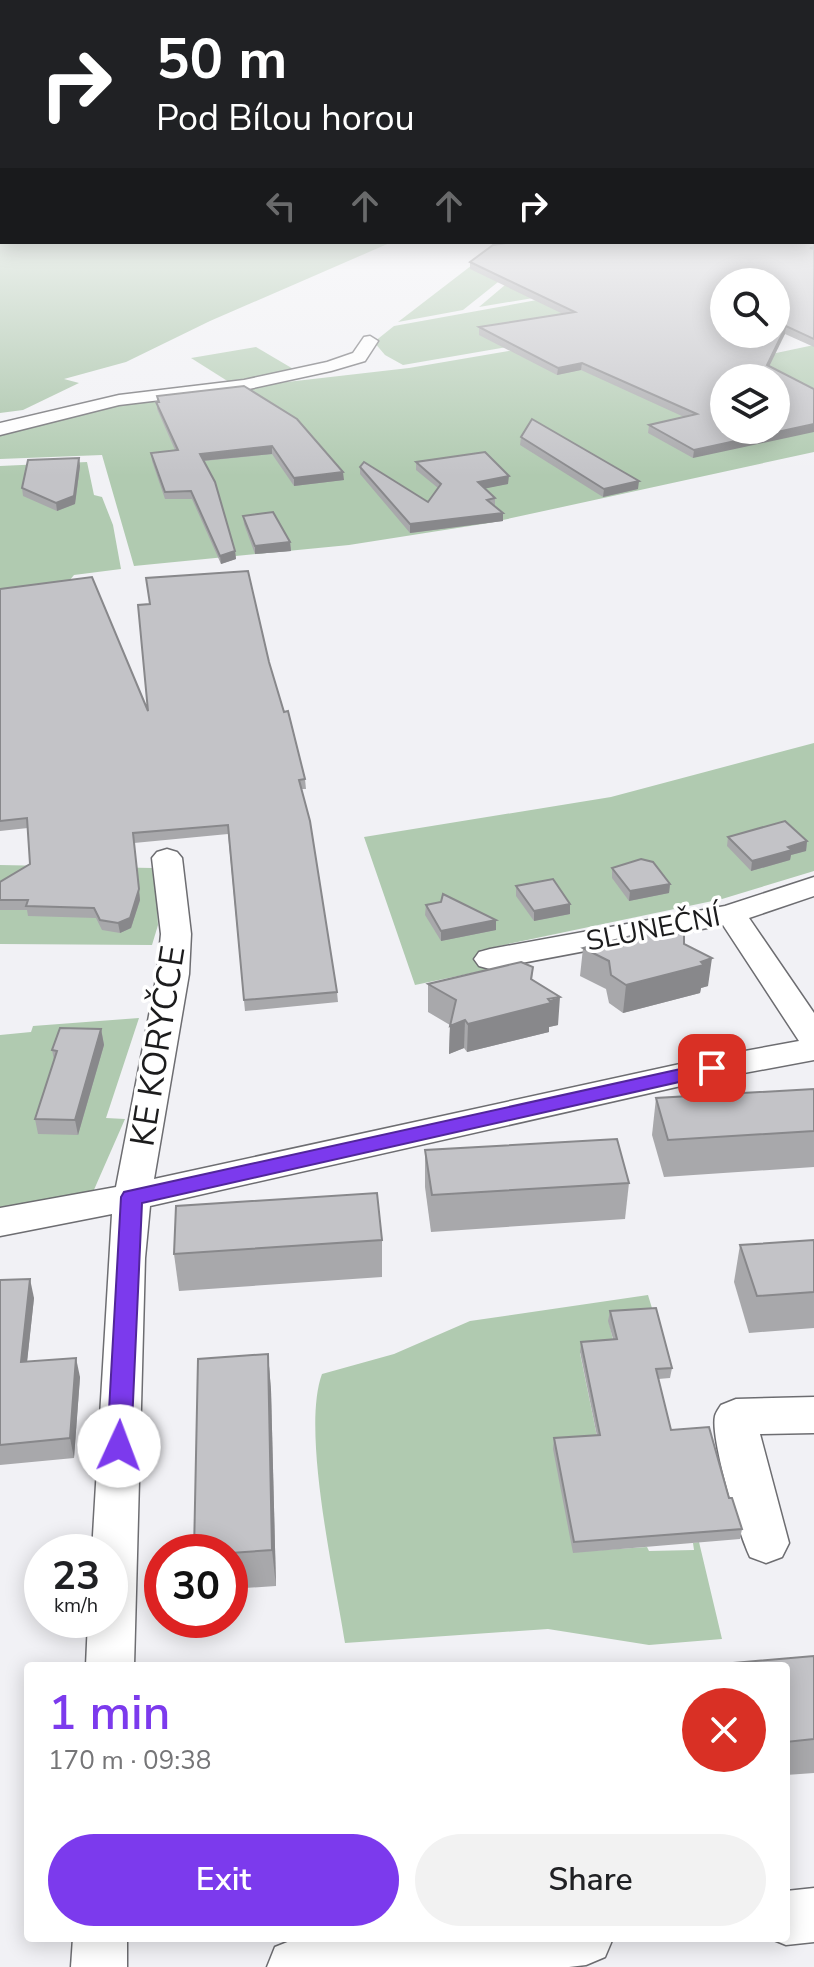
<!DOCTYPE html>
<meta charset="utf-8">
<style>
:root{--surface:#fff;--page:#f2f2f2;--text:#202124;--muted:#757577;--accent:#7c3aed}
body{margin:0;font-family:"Nunito Sans",sans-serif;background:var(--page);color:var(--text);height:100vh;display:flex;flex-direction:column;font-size:30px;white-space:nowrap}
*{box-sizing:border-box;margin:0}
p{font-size:26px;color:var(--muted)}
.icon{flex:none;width:44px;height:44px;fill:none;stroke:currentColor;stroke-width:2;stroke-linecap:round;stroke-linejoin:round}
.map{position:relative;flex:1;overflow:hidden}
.drawer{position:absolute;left:24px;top:1662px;width:766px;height:280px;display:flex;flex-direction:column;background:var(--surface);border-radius:8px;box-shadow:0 4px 20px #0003}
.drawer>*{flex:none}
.guide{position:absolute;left:0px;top:0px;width:814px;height:244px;box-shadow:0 4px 20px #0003;background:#202124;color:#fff;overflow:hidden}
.tools{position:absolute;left:710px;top:268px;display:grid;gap:16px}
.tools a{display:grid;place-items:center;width:80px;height:80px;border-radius:50%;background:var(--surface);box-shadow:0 4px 20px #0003;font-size:40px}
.speed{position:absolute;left:24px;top:1534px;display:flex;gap:16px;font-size:40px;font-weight:700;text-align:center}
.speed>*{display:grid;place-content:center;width:104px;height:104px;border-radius:50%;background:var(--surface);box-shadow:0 4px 20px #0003;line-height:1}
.speed small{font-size:20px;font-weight:400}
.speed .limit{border:12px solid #d22;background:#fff;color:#111}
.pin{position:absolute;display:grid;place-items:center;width:68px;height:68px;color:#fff;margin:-34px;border-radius:16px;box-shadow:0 4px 12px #0006}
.me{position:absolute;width:88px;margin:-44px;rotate:2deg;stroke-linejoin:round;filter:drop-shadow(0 0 6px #0008)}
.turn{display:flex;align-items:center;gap:28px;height:168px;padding:0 24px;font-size:36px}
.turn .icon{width:104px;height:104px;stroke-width:2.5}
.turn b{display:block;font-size:56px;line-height:68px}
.lanes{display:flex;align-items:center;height:76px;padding:0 24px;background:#0003;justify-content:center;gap:40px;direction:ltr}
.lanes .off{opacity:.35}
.round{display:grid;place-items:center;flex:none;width:84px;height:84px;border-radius:42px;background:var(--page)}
.summary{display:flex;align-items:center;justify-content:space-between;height:136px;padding:0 24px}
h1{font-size:48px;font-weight:600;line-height:60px;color:var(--accent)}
.action{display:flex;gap:16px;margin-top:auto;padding:16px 24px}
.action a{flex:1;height:92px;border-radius:48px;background:var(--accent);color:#fff;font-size:32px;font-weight:600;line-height:92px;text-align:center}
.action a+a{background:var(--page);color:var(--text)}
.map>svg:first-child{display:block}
</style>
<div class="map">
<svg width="814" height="1967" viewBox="0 0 814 1967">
<rect width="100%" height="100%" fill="#f1f1f5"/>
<g fill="#b0cab0" fill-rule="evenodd">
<path d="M502 242H548L463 310 398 322Z"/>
<path d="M556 242H812L814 282H724L531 343 403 365 385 355 374 342 394 326 724 266 479 307Z"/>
<path d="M596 336 729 363 814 345V452L489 523 349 545 134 566 102 455 0 459V431L131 400 409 368ZM724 378H776V430H724Z"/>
<path d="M256 347 295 370 229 382 191 358Z"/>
<path d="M87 462 94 495 102 497 113 525 121 569 74 575 69 581 0 594V466Z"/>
<path d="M814 743V871L722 899 480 950 491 969 415 985 364 837 611 797Z"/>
<path d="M0 865 152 868 155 872 158 925 152 945 0 944Z"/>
<path d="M139 1018 106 1118 125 1119 93 1192 0 1211V1035L31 1032 33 1026Z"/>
<path d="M648 1295 655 1318 609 1322 615 1349 580 1353 599 1446 573 1552 647 1547 649 1551 694 1550 693 1543 699 1542 722 1639 649 1645 548 1629 345 1643C335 1578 301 1431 322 1374L394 1354 470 1321Z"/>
</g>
<path fill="#a6c2a6" d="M0 201 2 242H392L210 321 126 362 64 379 79 383 23 410 0 413Z"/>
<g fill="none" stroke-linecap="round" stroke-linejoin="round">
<defs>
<g id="street">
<path d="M370 336 378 341 365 361 331 371 244 390 119 405 0 435V423L119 395 244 380 327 362 353 353 364 337Z"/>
<path d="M167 849 177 852 182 858 191 934 189 974 154 1179 712 1057 799 1041 723 925 490 969 479 966 474 959 479 952 490 949 725 906 814 877V896L749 918 814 1013V1060L712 1079 150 1206 145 1258 134 1666H86L88 1620H110V1552H92L112 1214 0 1236V1208L116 1187 157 974 161 934 152 858 157 852Z"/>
<path d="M814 1397V1433L760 1434 789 1543 782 1557 766 1563 750 1557C739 1534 710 1438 715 1416 716 1412 719 1408 721 1405L736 1399Z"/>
<path d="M814 1888V1942L786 1945 769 1938H786V1891Z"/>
<path d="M73 1938H127V1967H71Z"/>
<path d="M309 1938H613L605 1957 586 1965 569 1967H267L275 1947 295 1939Z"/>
</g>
</defs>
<use href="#street" stroke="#6d6d71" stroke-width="3"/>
<use href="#street" fill="#fff" fill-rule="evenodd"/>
</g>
<g fill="#a8a8ab">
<path d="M814 231V347L785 334 693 458 648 433 649 425 684 417 581 370 557 375 479 335V327L563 314 470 269V262Z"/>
<path d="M244 386 344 480 294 486 272 454 204 461 235 551 236 559 221 564 192 499H165L152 461 151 453 175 450 157 409V396Z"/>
<path d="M521 437 638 489 603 497 520 445Z"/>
<path d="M416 462 508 484 485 488 495 498V506L503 521 410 533 360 474V467L428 502 438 488 416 470Z"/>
<path d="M80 466 75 504 57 511 23 496 22 488Z"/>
<path d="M243 516 290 542 291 551 255 554 244 524Z"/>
<path d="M0 589 148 711 269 662 305 779 306 789H301L337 992 338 1002 245 1011 228 834 134 843 140 900 131 928 120 933 102 930 96 918 28 916 27 910H0V882L30 864 28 828 0 831Z"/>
<path d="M728 837 807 841 806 851 791 855 790 860 751 871 727 846Z"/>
<path d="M612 868 670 884 669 893 629 901 612 878Z"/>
<path d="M516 886 570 904V914L534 921 516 896Z"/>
<path d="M426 905 496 930 441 941 425 915Z"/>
<path d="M684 944 708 986 701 988 700 993 623 1013 609 1003 606 989 580 976 583 948Z"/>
<path d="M533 967 532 980 558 1025 549 1027V1032L467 1052 464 1048 449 1054 450 1025 428 1012V984Z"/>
<path d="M101 1029 104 1045 78 1135 38 1134 35 1119 54 1060 52 1050Z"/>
<path d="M814 1089V1167L664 1177 652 1135 656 1098Z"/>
<path d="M425 1150 629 1183 625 1219 431 1232 425 1187Z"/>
<path d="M382 1240V1277L179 1291 174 1254Z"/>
<path d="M814 1240V1328L749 1333 734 1282 740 1245Z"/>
<path d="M0 1280 34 1298 27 1361 80 1377 74 1458 0 1465Z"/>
<path d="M610 1311 672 1368 670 1378 658 1379 671 1430 729 1498 742 1529 740 1539 573 1553 553 1449 554 1438 597 1436 580 1352 581 1342 613 1339 608 1321Z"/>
<path d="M268 1354 271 1390 276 1586 230 1589V1552Z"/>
<path d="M814 1656V1773L786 1775V1666Z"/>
</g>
<g fill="#88888b">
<path d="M786 326 785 334 766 373 767 365Z"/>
<path d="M582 363 581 370 557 375 558 368Z"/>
<path d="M814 424V432L693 458 694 450Z"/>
<path d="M272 446V454L200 461V454Z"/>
<path d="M79 458 80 466 75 504 57 511 56 503Z"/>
<path d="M343 472 344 480 294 486V478Z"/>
<path d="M509 476 508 484 478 490V482Z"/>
<path d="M639 481 638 489 603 497 604 489Z"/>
<path d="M503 513V521L410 533V524Z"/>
<path d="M290 542 291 551 255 554V546Z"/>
<path d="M235 551 236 559 221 564 220 556Z"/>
<path d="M133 833 140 900 131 928 120 933 118 923Z"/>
<path d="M807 841 806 851 791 855 790 860 751 871 752 861 788 847Z"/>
<path d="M670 884 669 893 629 901 630 891Z"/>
<path d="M570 904V914L534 921V911Z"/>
<path d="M496 920V930L441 941V931Z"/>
<path d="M712 958 708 986 701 988 700 993 623 1013 626 985Z"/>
<path d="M560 997 558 1025 549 1027V1032L467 1052 468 1024Z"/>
<path d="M465 1020 464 1048 449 1054 450 1026Z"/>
<path d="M101 1029 104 1045 78 1135 75 1120Z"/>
<path d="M30 1279 34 1298 25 1381 21 1362Z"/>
<path d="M268 1354 271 1390 276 1586 272 1550Z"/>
<path d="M76 1358 80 1377 74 1458 70 1438Z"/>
</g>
<g fill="#c3c3c7" stroke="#88888b" stroke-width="2" fill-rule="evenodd">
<rect x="812" y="201" width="2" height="20"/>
<path d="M812 230 814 231V247L810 248 814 249V339L786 326 767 365 814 389V424L694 450 649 425 697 414 582 363 558 368 479 327 575 312 470 262 493 245 513 242H812ZM724 282H776V334H724ZM724 378H776V430H724Z"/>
<path d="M244 386 297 419 343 472 294 478 272 446 200 454 215 482 235 551 220 556 191 491 165 492 151 453 178 450 156 402H159L157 396Z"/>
<path d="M532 419 639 481 604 489 521 437Z"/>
<path d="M485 452 509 476 478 482 495 498 487 500 503 513 410 524 360 467 364 462 428 502 441 484 416 462Z"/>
<path d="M79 458 74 496 56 503 22 488 28 460Z"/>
<path d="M273 512 290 542 255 546 243 516Z"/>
<path d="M248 571 269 662 284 712 288 711 305 779 299 780 310 821 337 992 244 1000 228 825 133 833 139 889 130 918 118 923 100 920 94 908 26 906 28 900H0V882L30 864 27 818 0 821V589L92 577 148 711 138 605 150 604 146 578Z"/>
<path d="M785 821 807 841 788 847 792 850 752 861 728 837Z"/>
<path d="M641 859 653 862 670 884 630 891 612 868Z"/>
<path d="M553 879 570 904 534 911 516 886Z"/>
<path d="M443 894 496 920 441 931 426 905 441 902Z"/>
<path d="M671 926 684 932V944L712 958 701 962 704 965 626 985 611 975 609 961 583 948Z"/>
<path d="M521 962 533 967 531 979 560 997 548 999 551 1003 468 1024 465 1020 450 1026 456 1000 428 984Z"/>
<path d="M60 1028 101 1029 75 1120 35 1119 57 1051 52 1050Z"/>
<path d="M814 1089V1131L668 1140 656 1098Z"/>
<path d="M617 1139 629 1183 432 1195 425 1150Z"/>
<path d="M377 1193 382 1240 174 1254 176 1206Z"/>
<path d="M814 1240V1292L757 1296 740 1245Z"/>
<path d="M30 1279 21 1362 76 1358 70 1438 0 1445V1280Z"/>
<path d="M656 1308 672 1368 656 1369 671 1430 709 1427 729 1498H732L742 1529 574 1542 554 1438 600 1435 581 1342 617 1339 610 1311Z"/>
<path d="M268 1354 272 1550 230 1553 194 1552 198 1359Z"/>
<path d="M814 1656V1739L786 1742V1666H699Z"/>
</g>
<linearGradient id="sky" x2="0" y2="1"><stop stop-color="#8fbde6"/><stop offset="0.42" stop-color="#f9f9fa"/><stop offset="1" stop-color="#f9f9fa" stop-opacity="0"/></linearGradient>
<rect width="814" height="476" fill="url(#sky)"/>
<path fill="#7c3aed" stroke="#51269a" stroke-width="2" d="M712 1062 719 1064 722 1068 719 1073 142 1203 131 1446 127 1453 119 1457 110 1453 107 1446 121 1197 124 1192Z"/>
<g text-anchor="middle" stroke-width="7" stroke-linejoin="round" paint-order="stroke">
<g font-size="28" fill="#1c1c1d" stroke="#fff">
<text transform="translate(653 928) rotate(-11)" y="10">SLUNEČNÍ</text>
</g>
<g font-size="34" fill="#1c1c1d" stroke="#fff">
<text transform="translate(157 1046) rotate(-81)" y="12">KE KORYČCE</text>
</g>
</g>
</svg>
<div class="tools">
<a><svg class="icon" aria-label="search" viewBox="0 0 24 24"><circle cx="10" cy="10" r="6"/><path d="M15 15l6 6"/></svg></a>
<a><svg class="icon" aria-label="layers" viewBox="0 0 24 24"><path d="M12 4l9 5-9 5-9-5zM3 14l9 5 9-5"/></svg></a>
</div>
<div class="speed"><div>23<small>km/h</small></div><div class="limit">30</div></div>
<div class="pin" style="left:712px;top:1068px;background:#d93025"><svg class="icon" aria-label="arrive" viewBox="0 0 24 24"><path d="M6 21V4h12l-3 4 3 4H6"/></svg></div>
<svg class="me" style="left:119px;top:1446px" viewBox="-20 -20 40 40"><circle r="19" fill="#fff"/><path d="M0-13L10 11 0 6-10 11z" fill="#7c3aed"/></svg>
<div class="guide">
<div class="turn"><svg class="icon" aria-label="right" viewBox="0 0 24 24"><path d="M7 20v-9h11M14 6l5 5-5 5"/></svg><div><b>50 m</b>Pod Bílou horou</div></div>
<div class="lanes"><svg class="icon off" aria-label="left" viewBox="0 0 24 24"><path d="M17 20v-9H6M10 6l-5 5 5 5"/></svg><svg class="icon off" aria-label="ahead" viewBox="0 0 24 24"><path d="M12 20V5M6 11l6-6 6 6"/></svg><svg class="icon off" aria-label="ahead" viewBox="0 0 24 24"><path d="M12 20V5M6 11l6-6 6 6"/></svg><svg class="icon" aria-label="right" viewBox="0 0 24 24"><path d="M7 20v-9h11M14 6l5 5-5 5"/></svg></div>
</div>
<section class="drawer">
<div class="summary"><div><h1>1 min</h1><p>170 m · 09:38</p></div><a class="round" style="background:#d93025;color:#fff"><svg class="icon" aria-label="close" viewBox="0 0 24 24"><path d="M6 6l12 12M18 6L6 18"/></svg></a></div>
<div class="action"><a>Exit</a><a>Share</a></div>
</section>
</div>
